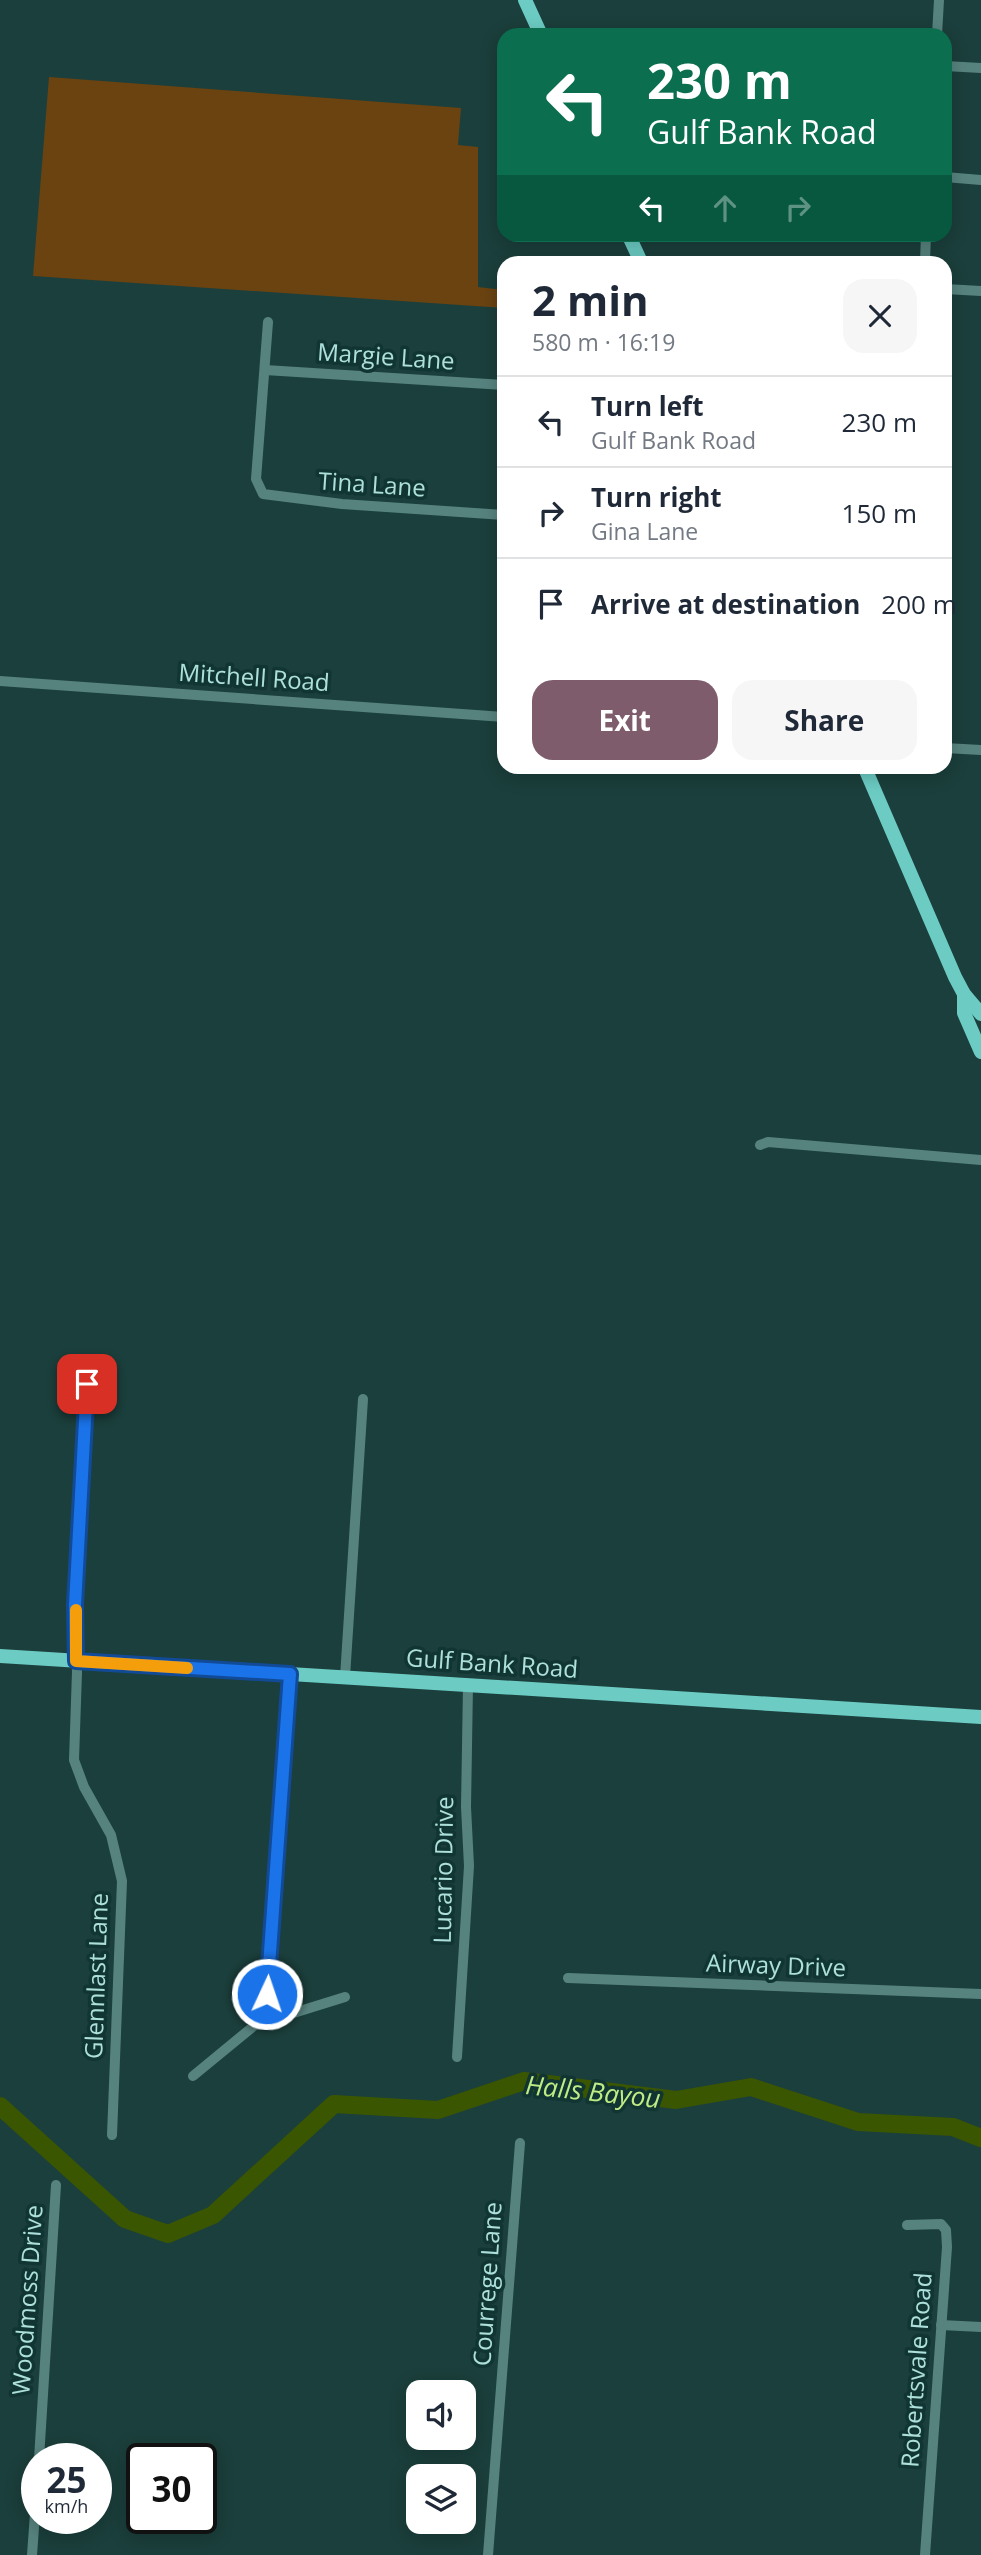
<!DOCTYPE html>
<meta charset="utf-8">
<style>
:root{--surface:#fff;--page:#f6f6f7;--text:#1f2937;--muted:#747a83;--line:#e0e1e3;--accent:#7e5c6b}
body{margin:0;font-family:"Open Sans",sans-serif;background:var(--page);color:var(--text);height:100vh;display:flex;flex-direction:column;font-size:26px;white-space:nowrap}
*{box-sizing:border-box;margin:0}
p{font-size:23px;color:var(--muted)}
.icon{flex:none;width:38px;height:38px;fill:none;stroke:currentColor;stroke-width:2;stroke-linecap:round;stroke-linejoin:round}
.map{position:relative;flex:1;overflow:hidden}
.panel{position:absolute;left:497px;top:256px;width:455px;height:518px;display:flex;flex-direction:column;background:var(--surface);border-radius:21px;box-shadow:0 4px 18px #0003}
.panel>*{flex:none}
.hud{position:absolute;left:497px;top:28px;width:455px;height:214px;border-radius:21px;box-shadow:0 4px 18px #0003;background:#0b6e4f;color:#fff;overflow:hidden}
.controls{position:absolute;left:406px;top:2380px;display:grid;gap:14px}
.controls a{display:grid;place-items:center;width:70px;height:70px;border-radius:14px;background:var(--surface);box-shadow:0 4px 18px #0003;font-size:35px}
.speed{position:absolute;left:21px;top:2443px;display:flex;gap:14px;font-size:35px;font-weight:700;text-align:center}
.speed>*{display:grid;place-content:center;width:91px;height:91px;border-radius:50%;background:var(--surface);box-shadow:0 4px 18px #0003;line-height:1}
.speed small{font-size:18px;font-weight:400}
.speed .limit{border:4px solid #111;border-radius:10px;background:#fff;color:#111}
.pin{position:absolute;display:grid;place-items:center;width:60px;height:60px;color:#fff;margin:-30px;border-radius:14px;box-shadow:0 4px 10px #0006}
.me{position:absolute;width:77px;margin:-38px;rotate:3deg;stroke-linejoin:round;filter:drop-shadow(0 0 5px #0008)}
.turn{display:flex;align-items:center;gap:24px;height:147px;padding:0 35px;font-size:32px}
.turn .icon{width:91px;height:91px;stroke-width:2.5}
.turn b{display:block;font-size:49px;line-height:60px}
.lanes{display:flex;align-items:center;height:66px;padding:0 35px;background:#0003;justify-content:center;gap:35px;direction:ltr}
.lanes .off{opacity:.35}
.round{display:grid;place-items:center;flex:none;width:74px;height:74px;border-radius:21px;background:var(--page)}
.summary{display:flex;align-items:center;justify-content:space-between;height:119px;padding:0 35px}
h1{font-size:42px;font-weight:700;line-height:52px}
.button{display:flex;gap:14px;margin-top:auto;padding:14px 35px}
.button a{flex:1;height:80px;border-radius:21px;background:var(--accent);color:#fff;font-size:28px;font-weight:700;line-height:80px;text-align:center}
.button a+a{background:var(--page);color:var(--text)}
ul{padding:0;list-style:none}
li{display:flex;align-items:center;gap:21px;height:91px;padding:0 35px;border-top:2px solid var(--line)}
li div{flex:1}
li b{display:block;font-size:26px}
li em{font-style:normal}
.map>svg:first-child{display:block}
</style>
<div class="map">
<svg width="981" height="2555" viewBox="0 0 981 2555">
<rect width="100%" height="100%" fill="#1b3f3c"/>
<path fill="#6a4311" d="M49 77 461 108 458 145 478 147V287L504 290V308L33 276Z"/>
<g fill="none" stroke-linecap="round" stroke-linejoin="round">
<path stroke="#3b5600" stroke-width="18" d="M0 2106 125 2219 168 2234 213 2215 334 2104 438 2110 524 2081 676 2100 751 2087 858 2122 953 2127 981 2138"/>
<g stroke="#57837e" stroke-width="10">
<path d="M937 35 939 0"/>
<path d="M945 66 981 68"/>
<path d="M945 177 981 180"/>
<path d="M925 262 926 234"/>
<path d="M945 289 981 291"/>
<path d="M268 322 256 479 263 494 342 504 504 515"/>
<path d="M265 370 504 385"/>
<path d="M0 681 504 717"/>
<path d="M945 748 981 750"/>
<path d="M760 1145 768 1142 981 1160"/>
<path d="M87 1384 75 1605 77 1672 74 1760 84 1787 111 1835 122 1881 112 2135"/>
<path d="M345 1677 363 1399"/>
<path d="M568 1978 981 1994"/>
<path d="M271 2020 267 1983 290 1674"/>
<path d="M457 2057 469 1866 466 1807 468 1685"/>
<path d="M193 2076 255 2025 345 1997"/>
<path d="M907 2225 941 2224 946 2230 947 2247 925 2555"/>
<path d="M941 2325 981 2327"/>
<path d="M39 2459 56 2185"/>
<path d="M32 2555 37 2486"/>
<path d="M488 2555 520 2143"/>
</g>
<g stroke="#6cccc4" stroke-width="14">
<path d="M525 0 541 35"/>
<path d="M628 234 641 262"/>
<path d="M864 766 955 977 964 994 981 1014"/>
<path d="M964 994V1013L981 1052"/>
<path d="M0 1656 981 1717"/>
</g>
</g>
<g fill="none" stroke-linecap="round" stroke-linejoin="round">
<defs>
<path id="route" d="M87 1384 75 1605 76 1661 290 1674 267 1994"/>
</defs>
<use href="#route" stroke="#114b97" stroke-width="18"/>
<use href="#route" stroke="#1a73e8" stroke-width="12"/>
<path stroke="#f59e0b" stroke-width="12" d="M76 1610V1661L187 1668"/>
</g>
<g text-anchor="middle" stroke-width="7" stroke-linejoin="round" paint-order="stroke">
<g font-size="24" fill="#aee0db" stroke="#103532">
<text transform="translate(386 357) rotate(4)" y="8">Margie Lane</text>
<text transform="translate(372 485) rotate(4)" y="8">Tina Lane</text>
<text transform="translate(254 678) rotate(4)" y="8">Mitchell Road</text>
<text transform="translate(492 1664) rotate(4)" y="8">Gulf Bank Road</text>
<text transform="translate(444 1870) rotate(-89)" y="8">Lucario Drive</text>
<text transform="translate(776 1966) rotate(2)" y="8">Airway Drive</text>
<text transform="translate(97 1976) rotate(-88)" y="8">Glennlast Lane</text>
<text transform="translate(488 2284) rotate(-86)" y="8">Courrege Lane</text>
<text transform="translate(28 2300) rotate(-86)" y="8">Woodmoss Drive</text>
<text transform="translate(917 2370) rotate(-86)" y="8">Robertsvale Road</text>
</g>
<g font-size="26" font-style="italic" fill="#c0ec85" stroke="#103532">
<text transform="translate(593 2092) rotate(6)" y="9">Halls Bayou</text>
</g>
</g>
</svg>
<div class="controls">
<a><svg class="icon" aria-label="sound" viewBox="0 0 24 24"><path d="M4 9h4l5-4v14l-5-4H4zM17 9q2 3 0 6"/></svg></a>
<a><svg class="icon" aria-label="layers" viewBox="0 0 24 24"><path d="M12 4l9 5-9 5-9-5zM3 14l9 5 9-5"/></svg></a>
</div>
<div class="speed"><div>25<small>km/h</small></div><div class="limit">30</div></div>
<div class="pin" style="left:87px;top:1384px;background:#d93025"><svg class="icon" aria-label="arrive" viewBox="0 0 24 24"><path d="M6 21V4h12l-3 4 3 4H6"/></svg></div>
<svg class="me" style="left:267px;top:1994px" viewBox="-20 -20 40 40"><circle r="17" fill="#1a73e8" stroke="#fff" stroke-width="3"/><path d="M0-11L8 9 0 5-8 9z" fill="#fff"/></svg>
<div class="hud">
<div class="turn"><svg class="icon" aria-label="left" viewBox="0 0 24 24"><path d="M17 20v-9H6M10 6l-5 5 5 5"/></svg><div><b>230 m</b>Gulf Bank Road</div></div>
<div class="lanes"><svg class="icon" aria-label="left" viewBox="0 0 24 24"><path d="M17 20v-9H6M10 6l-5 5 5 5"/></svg><svg class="icon off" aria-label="ahead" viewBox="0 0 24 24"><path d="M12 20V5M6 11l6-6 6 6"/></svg><svg class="icon off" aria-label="right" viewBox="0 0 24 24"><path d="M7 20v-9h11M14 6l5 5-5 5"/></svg></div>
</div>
<section class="panel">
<div class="summary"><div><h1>2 min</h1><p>580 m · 16:19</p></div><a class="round"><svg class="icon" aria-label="close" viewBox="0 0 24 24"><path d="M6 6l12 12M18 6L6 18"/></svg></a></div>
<ul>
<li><svg class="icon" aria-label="left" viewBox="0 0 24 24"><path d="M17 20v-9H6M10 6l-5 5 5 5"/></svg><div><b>Turn left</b><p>Gulf Bank Road</p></div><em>230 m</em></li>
<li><svg class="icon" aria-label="right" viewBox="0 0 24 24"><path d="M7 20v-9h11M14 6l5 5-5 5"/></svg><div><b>Turn right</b><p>Gina Lane</p></div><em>150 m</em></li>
<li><svg class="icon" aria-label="arrive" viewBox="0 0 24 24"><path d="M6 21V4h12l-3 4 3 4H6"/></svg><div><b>Arrive at destination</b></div><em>200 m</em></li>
</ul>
<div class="button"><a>Exit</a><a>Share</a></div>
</section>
</div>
